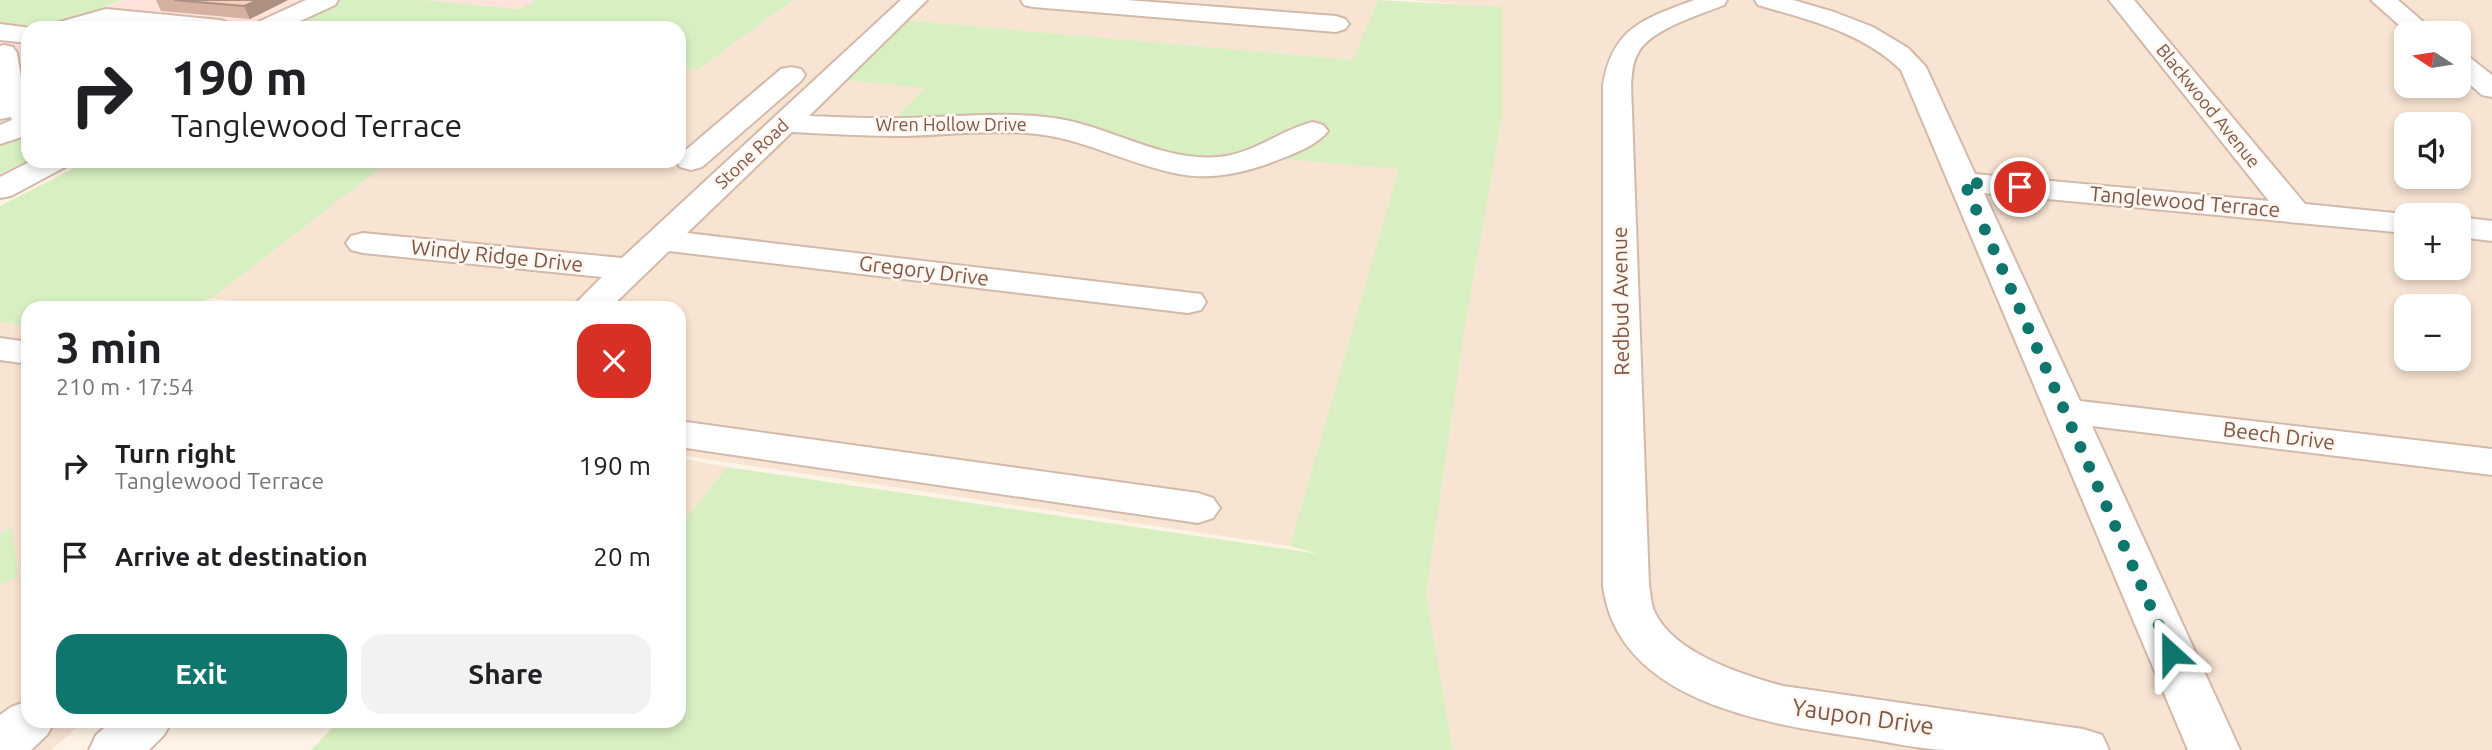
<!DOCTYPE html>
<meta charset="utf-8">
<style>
:root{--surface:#fff;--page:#f2f2f2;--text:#202124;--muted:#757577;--accent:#0f766e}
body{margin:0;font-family:Ubuntu,sans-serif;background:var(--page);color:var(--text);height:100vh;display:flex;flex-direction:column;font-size:26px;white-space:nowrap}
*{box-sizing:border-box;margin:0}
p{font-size:23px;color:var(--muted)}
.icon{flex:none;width:38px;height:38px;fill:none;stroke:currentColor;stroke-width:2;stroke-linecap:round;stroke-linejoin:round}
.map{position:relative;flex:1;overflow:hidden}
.drawer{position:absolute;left:21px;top:301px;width:665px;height:427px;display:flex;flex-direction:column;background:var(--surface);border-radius:21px;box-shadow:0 4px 10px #0003}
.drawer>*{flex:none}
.guide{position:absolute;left:21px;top:21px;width:665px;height:147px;border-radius:21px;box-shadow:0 4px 10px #0003;background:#fff;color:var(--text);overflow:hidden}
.needle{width:46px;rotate:282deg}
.tools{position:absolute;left:2394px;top:21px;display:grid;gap:14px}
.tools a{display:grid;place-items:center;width:77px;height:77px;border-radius:14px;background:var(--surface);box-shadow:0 4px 10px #0003;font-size:35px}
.pin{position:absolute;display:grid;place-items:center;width:60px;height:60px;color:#fff;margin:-30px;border:4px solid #fff;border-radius:50%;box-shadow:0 2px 7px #0007}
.me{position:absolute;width:77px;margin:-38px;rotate:336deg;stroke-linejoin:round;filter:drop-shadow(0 0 5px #0008)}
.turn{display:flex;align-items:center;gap:24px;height:147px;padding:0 35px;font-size:32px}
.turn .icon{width:91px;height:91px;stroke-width:2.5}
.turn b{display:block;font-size:49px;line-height:60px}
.round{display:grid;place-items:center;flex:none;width:74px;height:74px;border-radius:21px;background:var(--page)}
.head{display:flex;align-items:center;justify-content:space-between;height:119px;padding:0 35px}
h1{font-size:42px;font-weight:700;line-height:52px}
.button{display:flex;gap:14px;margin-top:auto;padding:14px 35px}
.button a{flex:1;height:80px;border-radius:21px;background:var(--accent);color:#fff;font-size:28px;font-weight:700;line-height:80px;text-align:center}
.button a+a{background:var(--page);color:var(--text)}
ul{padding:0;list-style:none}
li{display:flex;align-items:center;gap:21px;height:91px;padding:0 35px}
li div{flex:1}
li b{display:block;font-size:26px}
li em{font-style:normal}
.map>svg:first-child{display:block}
</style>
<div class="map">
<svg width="2492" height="750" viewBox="0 0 2492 750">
<rect width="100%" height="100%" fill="#fff3e6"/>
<g fill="#f7e4d3" fill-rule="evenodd">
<path d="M793 0H903L567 308H290L212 298 390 161H679V69L698 70Z"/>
<path d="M927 0H1378L1354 60 905 20Z"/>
<path d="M1412 0H2492V750H1453L1426 596 1465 327 1502 118V8ZM2406 33H2459V86H2406ZM2406 124H2459V177H2406ZM2406 215H2459V268H2406ZM2406 306H2459V359H2406Z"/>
<path d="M845 80 925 87 885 130 969 126 1400 169 1290 546 679 455V308H607Z"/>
<path d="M0 322 28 325V721H84L51 750H0Z"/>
<path d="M679 458 727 467 679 527Z"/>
</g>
<g fill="#ffe2da">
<path d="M122 0H334L277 28H56Z"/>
<path d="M423 0H536L521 9Z"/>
<path d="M0 37 28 40V137L0 144Z"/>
</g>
<g fill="#d8efc2">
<path d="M0 0H122C76 19 50 29 0 24Z"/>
<path d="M334 0H423L520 9 536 0H793L698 70 679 69V28H277Z"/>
<path d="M1378 0 1502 7V118L1465 327 1426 595 1453 750H311L339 721H679V527L727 467 1319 554 1290 546 1399 169 1274 158 1230 170 1053 135 1010 129 884 131 924 88 845 80 905 20 1353 60Z"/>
<path d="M28 129V160L0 174V139Z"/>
<path d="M88 161H390L212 298 186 308H28V325L0 322V206Z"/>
<path d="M12 528 18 577 0 584V533Z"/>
</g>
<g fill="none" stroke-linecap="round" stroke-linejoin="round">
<defs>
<g id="minor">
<path d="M306 0H338L335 5 285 28H252L256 23Z"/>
<path d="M901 0H927L809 116C841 117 873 119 905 118 955 117 1004 111 1054 118 1110 126 1161 162 1219 157 1256 153 1280 130 1313 122L1323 125 1328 131C1318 144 1298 152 1283 158 1251 171 1214 181 1179 174 1126 164 1080 136 1026 133 985 130 944 135 904 136 866 136 829 134 792 132L687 233 1201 294 1206 302 1201 310 1188 313 669 251 610 308H571L602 277 363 253 351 250 346 243 351 236 363 233 622 258Z"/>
<path d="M1021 0H1126L1336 16 1345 19 1349 24 1345 29 1336 32 1033 7 1024 5Z"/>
<path d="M1694 0H1727L1724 5C1700 15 1650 29 1638 53 1632 62 1632 75 1631 85L1649 586C1651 595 1651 605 1655 613 1675 654 1743 675 1783 686L2083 729 2102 735 2109 750C2055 750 2000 750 1945 750 1916 749 1885 741 1856 737 1763 723 1618 701 1603 586V85C1613 27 1644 19 1694 0Z"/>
<path d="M1755 0H1793L1834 12 1873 27 1908 48 1926 67 1975 174 2269 201 2109 0H2134L2305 204 2414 215H2406V233L1984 193 2080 401 2492 449V475L2092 426 2240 750H2188L1901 70C1862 32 1809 20 1758 5Z"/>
<path d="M2371 0H2398L2436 33H2408Z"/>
<path d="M106 9 220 20 229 23 233 28H149L107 24 92 28H52L56 23Z"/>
<path d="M0 24 31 28H28V43L0 40Z"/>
<path d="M4 45 13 47 17 53 25 102 28 103V135L0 144V125L12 120 11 117 0 119V46Z"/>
<path d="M2459 54 2468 56 2492 75V97L2482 95 2459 75Z"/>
<path d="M791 67 801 69 805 75 801 81 702 167 691 170 680 167 676 161H679L680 155 781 69Z"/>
<path d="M31 161H69L65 167 11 196 0 198V177Z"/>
<path d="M2459 217 2492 221V241L2459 237Z"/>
<path d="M0 338 28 342V364L0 360Z"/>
<path d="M679 421 1198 493 1213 498 1220 508 1213 518 1198 523 679 447Z"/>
<path d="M28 701V721H55L47 735 31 750H0V715L11 707Z"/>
<path d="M112 721H172L164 735 149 750H89L96 735Z"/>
</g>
</defs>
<use href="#minor" stroke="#d3b9aa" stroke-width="4"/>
<use href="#minor" fill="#fff" fill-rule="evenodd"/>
</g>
<path fill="#d4b1a0" d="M156 0H288L250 19 161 11Z"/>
<path fill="#ad9082" d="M258 0H288L250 19 244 6Z"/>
<path fill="#f7ceba" stroke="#ad9082" stroke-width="2" d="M174 0H258L244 6Z"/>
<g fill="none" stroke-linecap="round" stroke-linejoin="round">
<path stroke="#0f766e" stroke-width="12" stroke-dasharray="0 21.6" d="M2020 187 1964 182 2171 653"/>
</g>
<g text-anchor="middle" stroke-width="5" stroke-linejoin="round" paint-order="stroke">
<g font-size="18" fill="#7c5647" stroke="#fff7ef">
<text transform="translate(2208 106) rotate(51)" y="6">Blackwood Avenue</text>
<text x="951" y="131">Wren Hollow Drive</text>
<text transform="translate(752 154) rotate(-43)" y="6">Stone Road</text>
</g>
<g font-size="21" fill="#7c5647" stroke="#fff7ef">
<text transform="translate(2185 202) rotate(5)" y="7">Tanglewood Terrace</text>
<text transform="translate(497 256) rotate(6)" y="7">Windy Ridge Drive</text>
<text transform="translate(924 271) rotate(7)" y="7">Gregory Drive</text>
<text transform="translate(1621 301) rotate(-91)" y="7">Redbud Avenue</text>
<text transform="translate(2279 436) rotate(7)" y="7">Beech Drive</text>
</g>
<g font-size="24" fill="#7c5647" stroke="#fff7ef">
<text transform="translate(1863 717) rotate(8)" y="8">Yaupon Drive</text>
</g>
</g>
</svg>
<div class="tools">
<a><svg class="needle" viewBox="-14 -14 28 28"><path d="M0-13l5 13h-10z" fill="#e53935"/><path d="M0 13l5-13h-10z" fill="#757577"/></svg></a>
<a><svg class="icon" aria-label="sound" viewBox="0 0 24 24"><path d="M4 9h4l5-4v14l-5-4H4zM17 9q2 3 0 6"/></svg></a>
<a>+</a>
<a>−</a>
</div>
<div class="pin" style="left:2020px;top:187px;background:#d93025"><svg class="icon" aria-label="arrive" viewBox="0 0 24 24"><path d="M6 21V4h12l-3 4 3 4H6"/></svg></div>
<svg class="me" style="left:2171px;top:653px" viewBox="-20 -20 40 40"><path d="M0-17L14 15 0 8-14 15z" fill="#0f766e" stroke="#fff" stroke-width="4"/></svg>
<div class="guide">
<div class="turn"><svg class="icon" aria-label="right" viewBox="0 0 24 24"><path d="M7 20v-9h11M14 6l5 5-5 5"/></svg><div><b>190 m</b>Tanglewood Terrace</div></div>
</div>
<section class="drawer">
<div class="head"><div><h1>3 min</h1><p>210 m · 17:54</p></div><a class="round" style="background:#d93025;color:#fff"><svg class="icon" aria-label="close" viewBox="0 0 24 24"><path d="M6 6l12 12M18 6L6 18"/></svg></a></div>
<ul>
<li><svg class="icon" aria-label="right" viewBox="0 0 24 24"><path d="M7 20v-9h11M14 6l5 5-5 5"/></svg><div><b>Turn right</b><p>Tanglewood Terrace</p></div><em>190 m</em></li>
<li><svg class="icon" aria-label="arrive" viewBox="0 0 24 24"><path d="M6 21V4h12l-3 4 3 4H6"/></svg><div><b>Arrive at destination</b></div><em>20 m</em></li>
</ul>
<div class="button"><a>Exit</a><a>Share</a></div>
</section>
</div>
